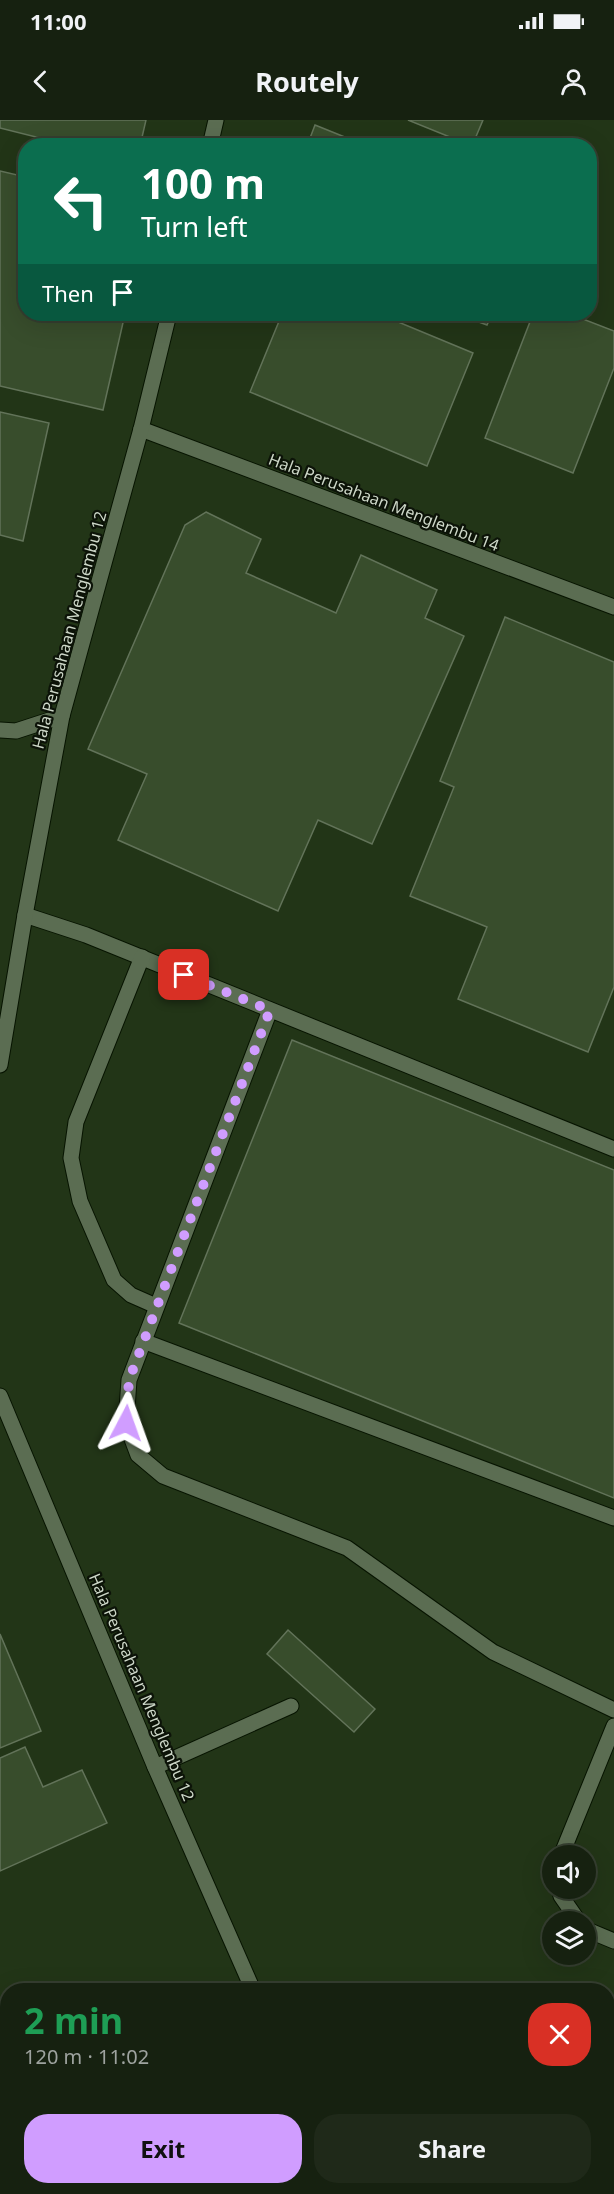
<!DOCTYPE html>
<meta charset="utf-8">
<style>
:root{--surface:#162110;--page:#1f2919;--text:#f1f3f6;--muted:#9ea39f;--line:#353e30;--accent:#d09dff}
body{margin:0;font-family:"Noto Sans",sans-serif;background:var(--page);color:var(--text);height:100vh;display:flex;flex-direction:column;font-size:22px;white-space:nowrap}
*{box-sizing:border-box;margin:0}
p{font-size:20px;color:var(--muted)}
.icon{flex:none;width:33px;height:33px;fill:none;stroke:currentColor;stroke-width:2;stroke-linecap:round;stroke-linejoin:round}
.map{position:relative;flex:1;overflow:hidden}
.details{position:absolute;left:0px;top:1863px;width:615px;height:212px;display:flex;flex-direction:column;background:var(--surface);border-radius:24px 24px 0 0;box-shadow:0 6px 24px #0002,0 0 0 2px var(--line)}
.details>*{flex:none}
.banner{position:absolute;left:18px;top:18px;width:579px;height:183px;border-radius:24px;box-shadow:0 6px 24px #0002,0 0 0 2px var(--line);background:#0b6e4f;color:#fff;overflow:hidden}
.controls{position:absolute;left:542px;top:1725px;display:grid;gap:12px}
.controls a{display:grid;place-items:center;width:54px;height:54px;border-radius:50%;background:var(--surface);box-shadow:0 6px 24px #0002,0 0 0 2px var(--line);font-size:30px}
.pin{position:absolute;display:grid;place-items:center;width:51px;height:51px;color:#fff;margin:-26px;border-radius:12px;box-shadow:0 3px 9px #0006}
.me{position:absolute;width:66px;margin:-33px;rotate:4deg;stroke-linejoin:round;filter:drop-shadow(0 0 4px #0008)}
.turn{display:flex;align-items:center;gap:21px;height:126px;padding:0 24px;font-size:27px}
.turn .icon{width:78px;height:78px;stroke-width:2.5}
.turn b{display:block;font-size:42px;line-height:51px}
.then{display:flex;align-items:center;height:57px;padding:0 24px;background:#0003;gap:12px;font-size:22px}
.round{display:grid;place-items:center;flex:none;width:63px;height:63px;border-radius:24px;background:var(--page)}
.headline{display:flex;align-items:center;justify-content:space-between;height:102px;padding:0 24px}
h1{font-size:36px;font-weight:700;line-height:45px;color:#1e9e55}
.button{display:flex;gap:12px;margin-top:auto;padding:12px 24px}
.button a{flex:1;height:69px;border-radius:24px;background:var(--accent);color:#111;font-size:24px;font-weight:700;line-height:69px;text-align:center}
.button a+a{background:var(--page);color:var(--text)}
.status{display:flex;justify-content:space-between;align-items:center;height:42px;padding:0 30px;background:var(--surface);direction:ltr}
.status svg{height:16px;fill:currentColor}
header{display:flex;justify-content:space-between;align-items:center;height:78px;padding:0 24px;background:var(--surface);font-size:27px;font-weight:700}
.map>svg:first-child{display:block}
</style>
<div class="status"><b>11:00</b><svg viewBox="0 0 49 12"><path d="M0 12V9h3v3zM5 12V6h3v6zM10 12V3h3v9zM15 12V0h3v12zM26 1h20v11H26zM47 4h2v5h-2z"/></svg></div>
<header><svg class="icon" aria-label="back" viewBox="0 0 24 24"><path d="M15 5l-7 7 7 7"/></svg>Routely<svg class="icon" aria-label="person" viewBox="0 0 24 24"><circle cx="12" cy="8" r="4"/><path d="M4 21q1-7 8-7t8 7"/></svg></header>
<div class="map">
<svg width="614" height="2074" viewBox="0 0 614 2074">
<rect width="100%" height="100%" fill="#1e2c15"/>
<path fill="#223517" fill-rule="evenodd" d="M0 0H614V2074H0ZM26 26H590V194H26ZM552 1736H585V1768H552ZM552 1802H585V1834H552ZM8 1870H608V2067H8Z"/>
<g fill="#384d2c" stroke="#627359" stroke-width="1.5">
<path d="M0 0H146L140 26H72L0 8Z"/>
<path d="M408 0H483L472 26Z"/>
<path d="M315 5 367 26H307Z"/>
<path d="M0 51 26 57V194H125L103 290 0 266Z"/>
<path d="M282 194H379L473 233 427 346 250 272Z"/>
<path d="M457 194H492L487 205Z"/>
<path d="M533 194H570L614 211V248L573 353 485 318Z"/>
<path d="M0 292 49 303 23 421 0 415Z"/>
<path d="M206 392 261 419 246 453 336 493 361 435 437 470 425 498 464 516 372 724 318 700 278 791 118 720 147 654 88 629 185 405Z"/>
<path d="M505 497 614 542V867L588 932 458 879 487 807 410 776 454 667 440 661Z"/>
<path d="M292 920 614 1050V1378L179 1203Z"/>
<path d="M288 1510 375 1589 354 1612 267 1534Z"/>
<path d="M0 1514 41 1611 0 1628Z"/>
<path d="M25 1627 43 1667 82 1650 107 1703 0 1751V1638Z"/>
</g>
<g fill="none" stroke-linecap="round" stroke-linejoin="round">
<defs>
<g id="service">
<path d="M141 309 614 487"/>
<path d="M0 610 16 611 62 596"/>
<path d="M25 795 86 815 614 1029"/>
<path d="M142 837 76 1002 71 1038 80 1081 114 1160 131 1175 156 1186"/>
<path d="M270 890 129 1260 126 1303 138 1335 163 1356 347 1428 493 1532 614 1590"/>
<path d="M143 1221 614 1398"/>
<path d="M155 1647 291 1586"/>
<path d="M561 1736 614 1606"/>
<path d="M559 1768 561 1776 579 1802"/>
<path d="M585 1809 614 1821"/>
</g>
<g id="minor">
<path d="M210 26 216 0"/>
<path d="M0 945 25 795 62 596 141 309 169 194"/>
<path d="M0 1276 155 1647 253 1870"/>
<path d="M339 2067 342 2074"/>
</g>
</defs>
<use href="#service" stroke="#071401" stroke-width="17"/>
<use href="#minor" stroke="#071401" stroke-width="17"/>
<use href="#service" stroke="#5b6d52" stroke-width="15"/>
<use href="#minor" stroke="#5b6d52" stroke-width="15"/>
</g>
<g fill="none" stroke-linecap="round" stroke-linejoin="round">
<path stroke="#d09dff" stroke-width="10" stroke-dasharray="0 18" d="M126 1303 129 1260 270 890 184 855"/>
</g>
<g text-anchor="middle" stroke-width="4.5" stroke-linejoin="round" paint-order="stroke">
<g font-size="16" fill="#cdd7c8" stroke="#0c1308">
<text transform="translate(384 382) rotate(21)" y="6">Hala Perusahaan Menglembu 14</text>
<text transform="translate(69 510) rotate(-75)" y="6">Hala Perusahaan Menglembu 12</text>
<text transform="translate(142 1567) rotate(67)" y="6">Hala Perusahaan Menglembu 12</text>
</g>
</g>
</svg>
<div class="controls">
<a><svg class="icon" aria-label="sound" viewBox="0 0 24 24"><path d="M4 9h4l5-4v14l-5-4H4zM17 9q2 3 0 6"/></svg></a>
<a><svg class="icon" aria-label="layers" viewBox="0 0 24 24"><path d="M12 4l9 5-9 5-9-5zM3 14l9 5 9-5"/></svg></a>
</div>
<div class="pin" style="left:184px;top:855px;background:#d93025"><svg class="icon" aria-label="arrive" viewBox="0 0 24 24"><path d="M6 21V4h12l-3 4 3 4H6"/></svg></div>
<svg class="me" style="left:126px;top:1303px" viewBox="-20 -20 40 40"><path d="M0-17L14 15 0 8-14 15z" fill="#d09dff" stroke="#fff" stroke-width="4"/></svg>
<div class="banner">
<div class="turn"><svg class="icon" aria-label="left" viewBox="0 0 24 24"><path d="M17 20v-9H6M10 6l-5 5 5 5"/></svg><div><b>100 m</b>Turn left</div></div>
<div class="then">Then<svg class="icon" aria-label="arrive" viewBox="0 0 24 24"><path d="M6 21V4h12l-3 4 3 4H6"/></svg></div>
</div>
<section class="details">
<div class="headline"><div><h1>2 min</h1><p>120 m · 11:02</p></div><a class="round" style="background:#d93025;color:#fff"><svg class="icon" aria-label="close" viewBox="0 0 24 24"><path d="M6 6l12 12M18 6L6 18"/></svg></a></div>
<div class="button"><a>Exit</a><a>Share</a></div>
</section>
</div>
